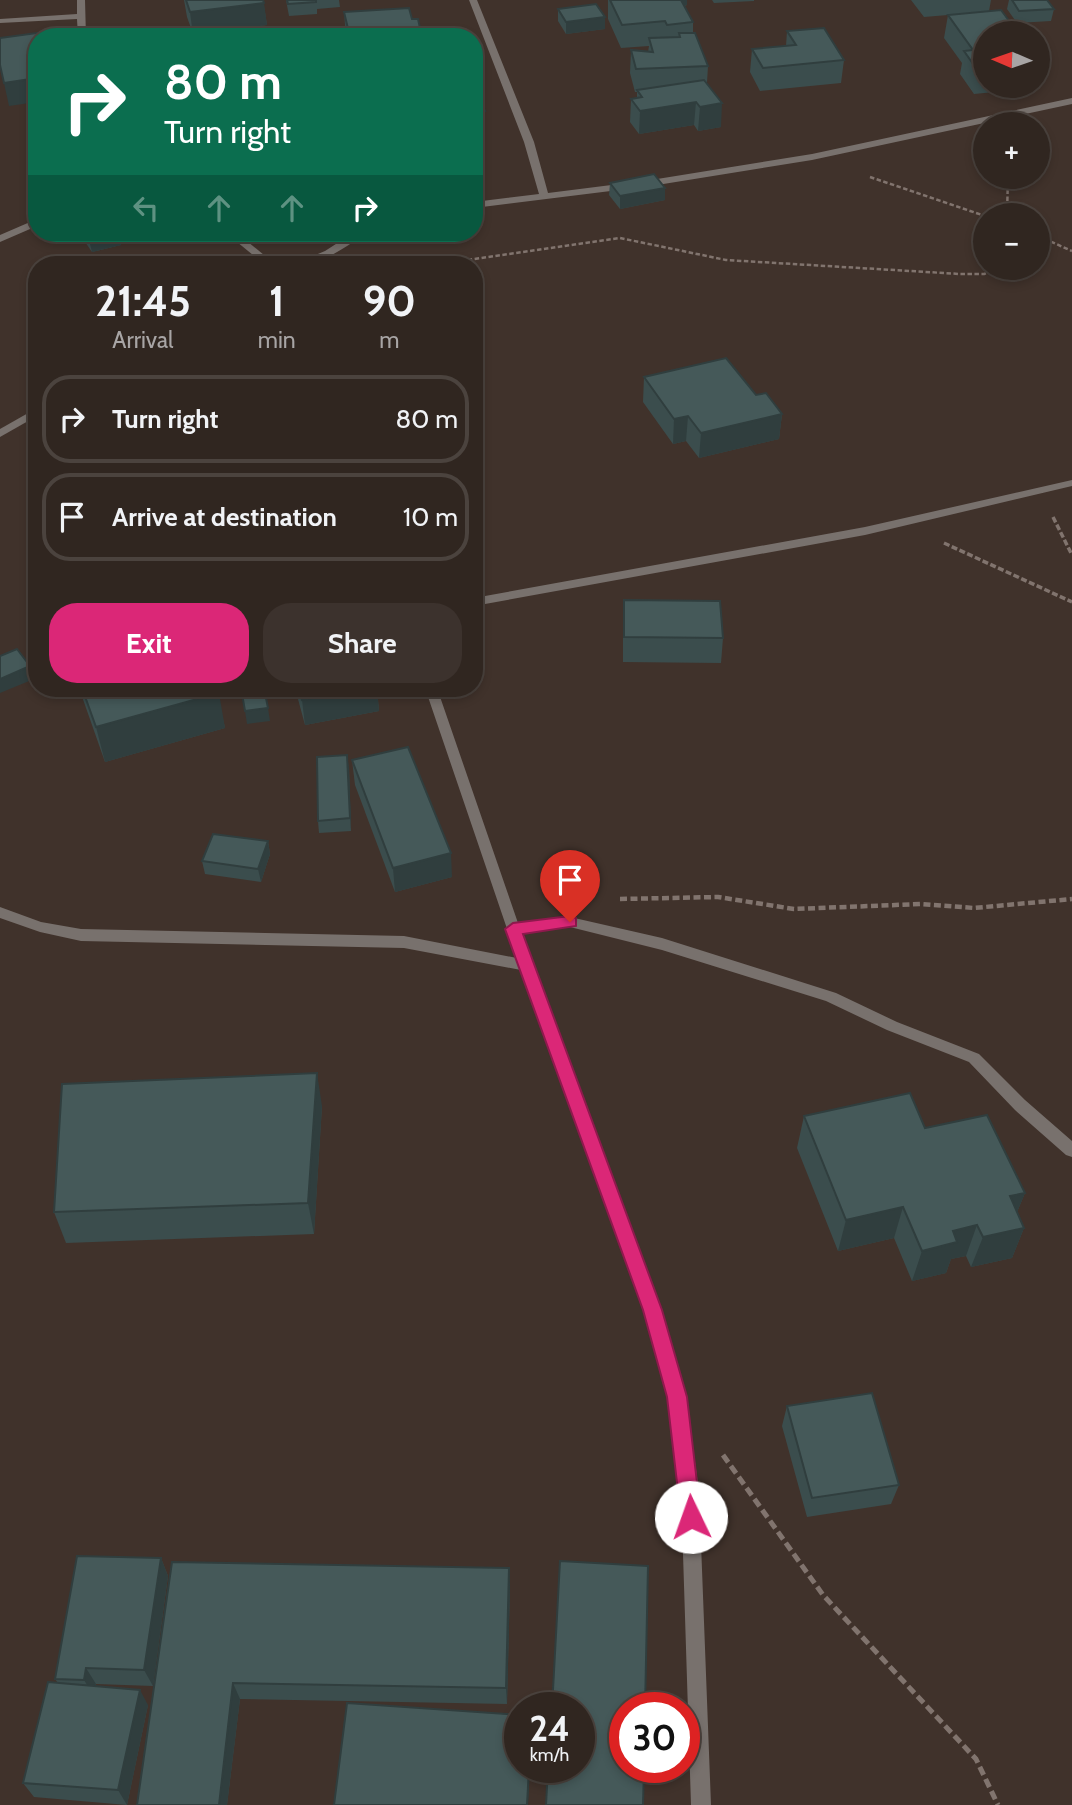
<!DOCTYPE html>
<meta charset="utf-8">
<style>
:root{--surface:#302620;--page:#3c322d;--text:#f1f3f6;--muted:#a8a5a5;--line:#4b433e;--accent:#db2777}
body{margin:0;font-family:Cabin,sans-serif;background:var(--page);color:var(--text);height:100vh;display:flex;flex-direction:column;font-size:26px;white-space:nowrap}
*{box-sizing:border-box;margin:0}
p{font-size:23px;color:var(--muted)}
.icon{flex:none;width:38px;height:38px;fill:none;stroke:currentColor;stroke-width:2;stroke-linecap:round;stroke-linejoin:round}
.map{position:relative;flex:1;overflow:hidden}
.details{position:absolute;left:28px;top:256px;width:455px;height:441px;display:flex;flex-direction:column;background:var(--surface);border-radius:28px;box-shadow:0 4px 10px #0003,0 0 0 2px var(--line)}
.details>*{flex:none}
.guide{position:absolute;left:28px;top:28px;width:455px;height:214px;border-radius:28px;box-shadow:0 4px 10px #0003,0 0 0 2px var(--line);background:#0b6e4f;color:#fff;overflow:hidden}
.needle{width:46px;rotate:272deg}
.fabs{position:absolute;left:973px;top:21px;display:grid;gap:14px}
.fabs a{display:grid;place-items:center;width:77px;height:77px;border-radius:50%;background:var(--surface);box-shadow:0 4px 10px #0003,0 0 0 2px var(--line);font-size:35px}
.speed{position:absolute;left:504px;top:1692px;display:flex;gap:14px;font-size:35px;font-weight:700;text-align:center}
.speed>*{display:grid;place-content:center;width:91px;height:91px;border-radius:50%;background:var(--surface);box-shadow:0 4px 10px #0003,0 0 0 2px var(--line);line-height:1}
.speed small{font-size:18px;font-weight:400}
.speed .limit{border:10px solid #d22;background:#fff;color:#111}
.pin{position:absolute;display:grid;place-items:center;width:60px;height:60px;color:#fff;margin:-72px -30px;border-radius:50% 50% 50% 0;rotate:-45deg;box-shadow:0 0 7px #0007}
.pin .icon{rotate:45deg}
.me{position:absolute;width:77px;margin:-38px;rotate:357deg;stroke-linejoin:round;filter:drop-shadow(0 0 5px #0008)}
.turn{display:flex;align-items:center;gap:24px;height:147px;padding:0 21px;font-size:32px}
.turn .icon{width:91px;height:91px;stroke-width:2.5}
.turn b{display:block;font-size:49px;line-height:60px}
.lanes{display:flex;align-items:center;height:66px;padding:0 21px;background:#0003;justify-content:center;gap:35px;direction:ltr}
.lanes .off{opacity:.35}
.eta{display:flex;justify-content:space-evenly;align-items:center;height:119px;text-align:center}
.eta b{font-size:42px;font-weight:800;line-height:49px}
.primary-button{display:flex;gap:14px;margin-top:auto;padding:14px 21px}
.primary-button a{flex:1;height:80px;border-radius:28px;background:var(--accent);color:#fff;font-size:28px;font-weight:800;line-height:80px;text-align:center}
.primary-button a+a{background:var(--page);color:var(--text)}
ul{padding:0;list-style:none}
li{display:flex;align-items:center;gap:21px;height:88px;margin:0 14px 10px;padding:0 7px;border:4px solid var(--line);border-radius:28px}
li div{flex:1}
li b{display:block;font-size:26px}
li em{font-style:normal}
.map>svg:first-child{display:block}
</style>
<div class="map">
<svg width="1072" height="1805" viewBox="0 0 1072 1805">
<rect width="100%" height="100%" fill="#40322b"/>
<g fill="none" stroke-linecap="round" stroke-linejoin="round">
<g stroke="#81746e" stroke-width="2.5" stroke-dasharray="4.5 2.5" stroke-linecap="butt">
<path d="M870 177 985 216"/>
<path d="M1007 215 1008 177"/>
<path d="M1038 236 1072 251"/>
<path d="M440 264 620 238 726 260 960 274H984L1002 268"/>
</g>
<g stroke="#81746e" stroke-width="3.5" stroke-dasharray="6 2.5" stroke-linecap="butt">
<path d="M1053 517 1072 555"/>
<path d="M944 543 1072 602"/>
</g>
<path stroke="#81746e" stroke-width="4.5" stroke-dasharray="7 3.5" stroke-linecap="butt" d="M620 899 718 897 794 909 921 904 974 908 1072 899"/>
<path stroke="#81746e" stroke-width="5" stroke-dasharray="9 4.5" stroke-linecap="butt" d="M723 1455 823 1595 976 1759 998 1805"/>
<g fill="#78716d" fill-rule="evenodd">
<path d="M77 0H85L86 37H78L77 19 0 23V19L77 14Z"/>
<path d="M469 0H477L534 142 548 193 651 180 812 154 1072 98V104L812 160 651 186 474 208V202L539 194 524 142Z"/>
<path d="M37 219V226L0 242V235Z"/>
<path d="M226 233H237L275 264H264Z"/>
<path d="M353 233H364C346 249 319 265 294 264L325 251Z"/>
<path d="M37 408V416L0 437V429Z"/>
<path d="M1072 480V486L865 535 474 606V598L865 527Z"/>
<path d="M425 688H437L518 923 570 917 662 938 836 993 897 1022 979 1054 1025 1100 1072 1141V1157L1066 1155 1015 1110 969 1062 887 1030 826 1001 662 950 570 927 522 933 660 1310 686 1397 699 1491 711 1805H691L681 1491 668 1397 644 1310 521 970 404 948 81 941 40 932 0 918V907L41 922 81 929 404 936 517 958Z"/>
</g>
</g>
<g fill="#3b4d4d">
<path d="M184 0H263L267 25 194 35 154 37 192 31 187 17Z"/>
<path d="M286 0H339L340 7 317 9V14L289 16Z"/>
<path d="M608 0H687V5L684 6 693 22V33L708 66 707 83 721 127 698 131 694 125 639 134 630 122 631 99 637 98V92H635L630 73 631 50 648 52 649 46 621 48 608 19Z"/>
<path d="M712 0H754V1L714 3Z"/>
<path d="M911 0H997H991L985 33V86H1038L1037 88 974 94 960 74 962 63 944 38 948 15 924 17Z"/>
<path d="M1009 0H1047L1054 9 1051 21 1017 23 1007 9Z"/>
<path d="M558 9 605 17V29L566 34 558 21Z"/>
<path d="M344 12 412 19 420 28 421 37H346Z"/>
<path d="M787 31 844 60 841 83 760 91 750 72 752 49 786 46Z"/>
<path d="M1038 59 1042 65 1038 86Z"/>
<path d="M610 183 665 188V200L620 209 609 195Z"/>
<path d="M79 233H118L121 245 92 252Z"/>
<path d="M644 377 756 395 782 414 779 439 699 458 686 441 673 444 643 402Z"/>
<path d="M37 431V463H35L29 438Z"/>
<path d="M624 600 723 638 721 663 623 662V625Z"/>
<path d="M79 688H216L225 728 105 762Z"/>
<path d="M295 688H377L379 711 305 725Z"/>
<path d="M352 760 452 877 395 892 355 785Z"/>
<path d="M349 768 351 831 319 833 318 821Z"/>
<path d="M268 841 270 854 261 882 205 874 202 861Z"/>
<path d="M322 1106 314 1234 66 1243 54 1212Z"/>
<path d="M804 1116 925 1128 1025 1193 1017 1212 1024 1228 1012 1258 971 1267 966 1256 951 1259 946 1273 912 1281 894 1238 838 1251 797 1148Z"/>
<path d="M787 1406 899 1485 891 1504 807 1517 782 1426Z"/>
<path d="M161 1558 168 1576 153 1686 96 1684V1686L148 1705 127 1805 34 1797 23 1783 58 1683 55 1679Z"/>
<path d="M172 1562 510 1586 507 1704 240 1699 227 1805H137Z"/>
</g>
<g fill="#303e3e">
<path d="M652 0H687V5L652 9Z"/>
<path d="M264 3 267 25 193 35 190 12Z"/>
<path d="M605 17V29L566 34V22Z"/>
<path d="M37 78V102L9 106 4 83Z"/>
<path d="M696 102 694 125 639 134 640 111Z"/>
<path d="M722 103 721 127 698 131 700 107Z"/>
<path d="M485 111V135L474 136V113Z"/>
<path d="M665 188V200L620 209V196Z"/>
<path d="M116 233H118L121 245 92 252 89 240Z"/>
<path d="M782 414 779 439 699 458 701 433Z"/>
<path d="M688 416 686 441 673 444 674 419Z"/>
<path d="M30 666 34 679 0 693V679Z"/>
<path d="M368 688H377L379 711 305 725 302 700Z"/>
<path d="M219 693 225 728 105 762 96 727Z"/>
<path d="M268 708 270 721 247 724 245 711Z"/>
<path d="M347 755 349 768 351 831 350 818Z"/>
<path d="M268 841 270 854 261 882 258 869Z"/>
<path d="M451 853 452 877 395 892 393 868Z"/>
<path d="M317 1073 322 1106 314 1234 308 1203Z"/>
<path d="M1025 1193 1012 1224 1010 1196Z"/>
<path d="M903 1207 894 1238 838 1251 846 1220Z"/>
<path d="M977 1225 966 1256 951 1259 946 1273 912 1281 922 1251 953 1231Z"/>
<path d="M1024 1228 1012 1258 971 1267 983 1237Z"/>
<path d="M161 1558 168 1576 153 1686 144 1670Z"/>
<path d="M509 1568 510 1586 507 1704 506 1688Z"/>
<path d="M86 1668 96 1684 94 1696 84 1680Z"/>
<path d="M233 1683 240 1699 227 1805H219Z"/>
<path d="M140 1690 148 1705 127 1805 118 1790Z"/>
<path d="M529 1768H530L528 1805H527Z"/>
</g>
<g fill="#455959" stroke="#303e3e" stroke-width="2">
<path d="M186 0H263L264 3 190 12Z"/>
<path d="M287 0H316V2L288 4Z"/>
<path d="M610 0H681L693 22 667 25 665 21 622 25Z"/>
<path d="M1012 0H1047L1054 9 1019 11Z"/>
<path d="M596 4 605 17 566 22 558 9Z"/>
<path d="M409 8 412 19H418L420 28 413 29 414 34 378 37H350L344 12Z"/>
<path d="M1001 10 1018 33H985V70L978 71 964 51 973 50 948 15Z"/>
<path d="M824 28 844 60 763 68 752 49 796 45 787 31Z"/>
<path d="M194 30 195 35 226 31 228 37H154V35Z"/>
<path d="M44 32 45 37H37V78L4 83 0 65V38Z"/>
<path d="M679 33H695L708 66 636 69 631 50 653 52 649 38 680 37Z"/>
<path d="M704 80 722 103 700 107 696 102 640 111 631 99 642 97 637 90Z"/>
<path d="M474 89 485 111 474 113Z"/>
<path d="M654 174 665 188 620 196 610 183Z"/>
<path d="M85 233H116L89 240Z"/>
<path d="M726 358 756 395 766 393 782 414 701 433 688 416 674 419 644 377Z"/>
<path d="M37 431V441L29 438Z"/>
<path d="M624 600 720 601 723 638 624 637Z"/>
<path d="M17 649 30 666 0 679V656Z"/>
<path d="M82 688H216L219 693 96 727Z"/>
<path d="M241 688H264L268 708 245 711Z"/>
<path d="M298 688H368L302 700Z"/>
<path d="M408 747 451 853 393 868 352 760Z"/>
<path d="M347 755 350 818 318 821 317 757Z"/>
<path d="M213 834 268 841 258 869 202 861Z"/>
<path d="M317 1073 308 1203 54 1212 62 1084Z"/>
<path d="M910 1093 925 1128 987 1115 1025 1193 1010 1196 1024 1228 983 1237 977 1225 953 1231 957 1242 922 1251 903 1207 846 1220 804 1116Z"/>
<path d="M872 1393 899 1485 812 1498 787 1406Z"/>
<path d="M77 1556 161 1558 144 1670 86 1668 84 1680 55 1679Z"/>
<path d="M560 1561 648 1566 645 1708H625V1768H644L643 1805H546L548 1768H579V1708H552Z"/>
<path d="M172 1562 509 1568 506 1688 233 1683 219 1805H137Z"/>
<path d="M48 1682 140 1690 118 1790 23 1783Z"/>
<path d="M347 1703 520 1715V1768H529L527 1805H334Z"/>
</g>
<path fill="#db2777" stroke="#8e194d" stroke-width="2" d="M570 916 576 918V926L523 934 662 1310 687 1397 701 1517 698 1525 691 1527 684 1525 681 1517 667 1397 643 1310 505 929 513 923Z"/>
</svg>
<div class="fabs">
<a><svg class="needle" viewBox="-14 -14 28 28"><path d="M0-13l5 13h-10z" fill="#e53935"/><path d="M0 13l5-13h-10z" fill="#a8a5a5"/></svg></a>
<a>+</a>
<a>−</a>
</div>
<div class="speed"><div>24<small>km/h</small></div><div class="limit">30</div></div>
<div class="pin" style="left:570px;top:922px;background:#d93025"><svg class="icon" aria-label="arrive" viewBox="0 0 24 24"><path d="M6 21V4h12l-3 4 3 4H6"/></svg></div>
<svg class="me" style="left:691px;top:1517px" viewBox="-20 -20 40 40"><circle r="19" fill="#fff"/><path d="M0-13L10 11 0 6-10 11z" fill="#db2777"/></svg>
<div class="guide">
<div class="turn"><svg class="icon" aria-label="right" viewBox="0 0 24 24"><path d="M7 20v-9h11M14 6l5 5-5 5"/></svg><div><b>80 m</b>Turn right</div></div>
<div class="lanes"><svg class="icon off" aria-label="left" viewBox="0 0 24 24"><path d="M17 20v-9H6M10 6l-5 5 5 5"/></svg><svg class="icon off" aria-label="ahead" viewBox="0 0 24 24"><path d="M12 20V5M6 11l6-6 6 6"/></svg><svg class="icon off" aria-label="ahead" viewBox="0 0 24 24"><path d="M12 20V5M6 11l6-6 6 6"/></svg><svg class="icon" aria-label="right" viewBox="0 0 24 24"><path d="M7 20v-9h11M14 6l5 5-5 5"/></svg></div>
</div>
<section class="details">
<div class="eta">
<div><b>21:45</b><p>Arrival</p></div>
<div><b>1</b><p>min</p></div>
<div><b>90</b><p>m</p></div>
</div>
<ul>
<li><svg class="icon" aria-label="right" viewBox="0 0 24 24"><path d="M7 20v-9h11M14 6l5 5-5 5"/></svg><div><b>Turn right</b></div><em>80 m</em></li>
<li><svg class="icon" aria-label="arrive" viewBox="0 0 24 24"><path d="M6 21V4h12l-3 4 3 4H6"/></svg><div><b>Arrive at destination</b></div><em>10 m</em></li>
</ul>
<div class="primary-button"><a>Exit</a><a>Share</a></div>
</section>
</div>
